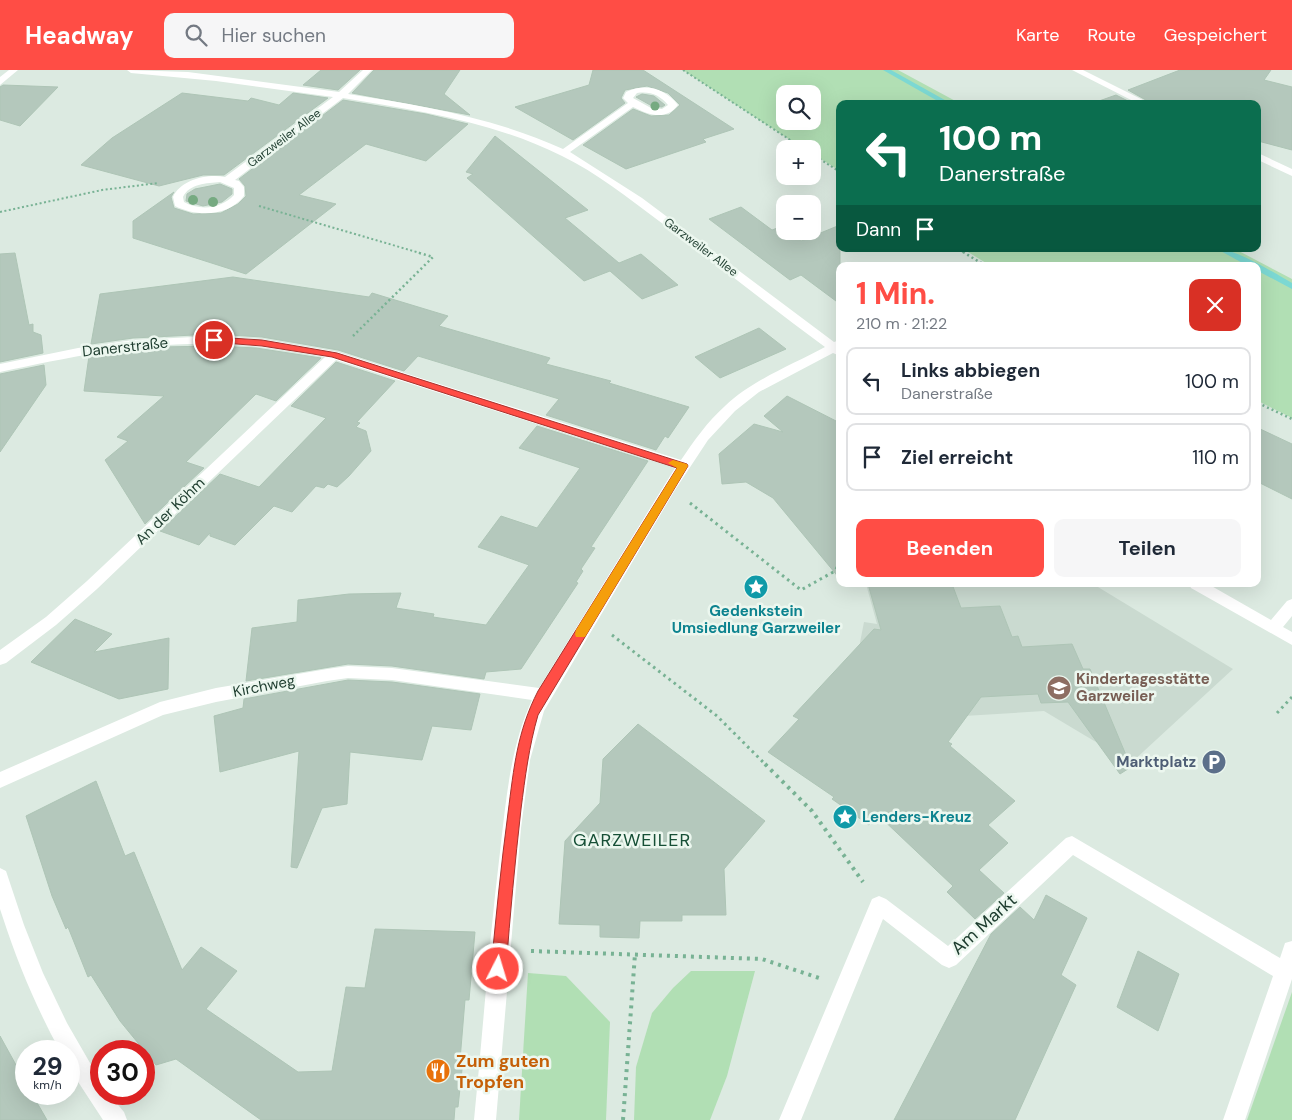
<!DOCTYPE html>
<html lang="de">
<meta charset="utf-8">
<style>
:root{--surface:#fff;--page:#f6f6f7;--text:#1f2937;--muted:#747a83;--line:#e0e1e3;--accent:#ff4d45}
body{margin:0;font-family:"DM Sans",sans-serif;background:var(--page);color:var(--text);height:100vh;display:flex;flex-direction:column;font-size:19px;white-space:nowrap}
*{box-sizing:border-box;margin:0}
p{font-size:16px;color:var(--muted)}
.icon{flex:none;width:28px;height:28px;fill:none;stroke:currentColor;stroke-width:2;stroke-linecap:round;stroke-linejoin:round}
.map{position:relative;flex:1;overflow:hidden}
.details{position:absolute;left:836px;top:192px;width:425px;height:325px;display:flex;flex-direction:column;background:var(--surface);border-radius:10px;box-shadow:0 5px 20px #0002}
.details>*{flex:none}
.hud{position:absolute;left:836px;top:30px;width:425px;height:152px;border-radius:10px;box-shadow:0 5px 20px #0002;background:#0b6e4f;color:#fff;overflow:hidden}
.buttons{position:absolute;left:776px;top:15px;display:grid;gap:10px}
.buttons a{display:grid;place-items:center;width:45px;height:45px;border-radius:10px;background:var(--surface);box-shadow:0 5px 20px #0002;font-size:25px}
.speed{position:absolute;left:15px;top:970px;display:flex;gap:10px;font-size:25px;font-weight:700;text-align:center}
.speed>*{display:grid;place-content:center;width:65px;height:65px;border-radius:50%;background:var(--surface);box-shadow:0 5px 20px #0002;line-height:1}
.speed small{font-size:12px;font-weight:400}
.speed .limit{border:8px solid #d22;background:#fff;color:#111}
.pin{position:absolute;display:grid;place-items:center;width:42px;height:42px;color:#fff;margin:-21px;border:2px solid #fff;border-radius:50%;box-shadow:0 1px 5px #0007}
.me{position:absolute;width:55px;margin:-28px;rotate:5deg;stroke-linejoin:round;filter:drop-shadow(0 0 4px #0008)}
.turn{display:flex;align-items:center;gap:18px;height:105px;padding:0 20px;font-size:22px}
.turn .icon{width:65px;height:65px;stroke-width:2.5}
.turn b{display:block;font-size:35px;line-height:42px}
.then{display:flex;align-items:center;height:48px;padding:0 20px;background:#0003;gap:10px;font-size:19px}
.round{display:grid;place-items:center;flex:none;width:52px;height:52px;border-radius:10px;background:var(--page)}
.head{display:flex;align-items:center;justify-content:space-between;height:85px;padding:0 20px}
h1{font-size:30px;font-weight:700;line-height:38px;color:var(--accent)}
.cta{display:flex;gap:10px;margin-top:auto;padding:10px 20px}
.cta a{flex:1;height:58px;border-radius:10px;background:var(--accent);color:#fff;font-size:20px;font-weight:700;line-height:58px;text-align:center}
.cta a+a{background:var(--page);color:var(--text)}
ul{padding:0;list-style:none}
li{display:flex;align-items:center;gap:15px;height:68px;margin:0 10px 8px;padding:0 10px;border:2px solid var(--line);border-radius:10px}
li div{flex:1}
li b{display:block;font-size:19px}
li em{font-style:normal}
header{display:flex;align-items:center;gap:30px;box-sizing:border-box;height:70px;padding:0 25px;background:var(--accent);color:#fff}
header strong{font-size:24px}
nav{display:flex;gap:28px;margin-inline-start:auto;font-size:18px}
.search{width:350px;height:45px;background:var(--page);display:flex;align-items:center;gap:12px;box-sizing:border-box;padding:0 18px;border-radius:10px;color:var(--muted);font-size:19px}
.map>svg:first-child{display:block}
</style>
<header>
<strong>Headway</strong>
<div class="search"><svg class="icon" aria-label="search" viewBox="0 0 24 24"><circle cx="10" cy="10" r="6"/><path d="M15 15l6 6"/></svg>Hier suchen</div>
<nav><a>Karte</a><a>Route</a><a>Gespeichert</a></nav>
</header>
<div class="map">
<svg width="1292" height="1050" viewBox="0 0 1292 1050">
<rect width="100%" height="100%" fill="#dceae1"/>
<path fill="#cadad0" d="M866 514H1093L1233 599 1131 693 1044 641 964 646 857 588 864 552 877 554Z"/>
<g fill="#b1dfb4" fill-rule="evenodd">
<path d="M683 0H898L961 34H840V101L813 84 812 79H804ZM785 24H812V51H785Z"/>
<path d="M963 179H1235L1292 209V348L1258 331V196H991Z"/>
<path d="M691 901H755L727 1006 710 1050H634L636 997 652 943 673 918Z"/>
<path d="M528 903 566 906 610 952 606 1050H519Z"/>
<path d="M1292 922V1050H1247Z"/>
</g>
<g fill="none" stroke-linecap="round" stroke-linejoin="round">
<g fill="#7cd8d3" fill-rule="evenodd">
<path d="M883 0H891L952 34H943Z"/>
<path d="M1217 179C1235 178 1274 203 1292 213V219L1258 201V196H1248Z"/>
</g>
</g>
<g fill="#b4c8bc" stroke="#aec5b6">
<path d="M321 0H360L338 20 303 15Z"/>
<path d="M374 0H460L444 24 470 45 352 23Z"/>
<path d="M593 0H643L734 59 703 69 706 72 626 99 583 75 633 39 651 46 669 45 680 35 668 23 647 16 625 20 621 28 625 33 573 70 515 37 589 15Z"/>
<path d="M1180 0H1271L1264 10 1292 17V80L1258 71V34H1153L1128 20Z"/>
<path d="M3 15 58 17 20 56 0 50V17Z"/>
<path d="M182 23 248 31 251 28 279 35 293 23 328 28 224 105H203L159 116 81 95 112 68Z"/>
<path d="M642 24 654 26 665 35 662 37 652 36 636 27Z"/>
<path d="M1116 25 1134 34H1099V31Z"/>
<path d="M343 30 426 44 468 54 426 91 366 74 299 125 336 134 246 204 133 168V151L174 122 171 127 174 138 193 144 221 143 238 134 246 126 245 116 239 109Z"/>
<path d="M495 66 588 140 565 148 619 193 641 184 678 215 642 229 610 201 584 211 467 108 473 104 466 102Z"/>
<path d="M220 114 232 119V124L222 132 203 136 186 131 187 124 195 119Z"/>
<path d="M741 137 772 160 780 157 801 171 840 155V234L801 205 790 210 709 149Z"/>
<path d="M15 183 29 255 33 254V262L41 265 43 283 0 292V184Z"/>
<path d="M233 207 369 227 372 223 448 246 439 256 550 288 546 294 611 311 609 313 689 337 668 368 665 366 656 380 546 345 559 329 418 286 404 301 338 280 262 267 214 264 133 268 91 274 100 224Z"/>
<path d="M759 258 786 279 720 308 695 287Z"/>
<path d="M215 276 256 278 321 288 276 331 256 324 186 392 204 398 145 454 105 390 128 371 117 367 164 326 84 321 89 286 161 277Z"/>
<path d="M336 292 395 311 357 352 360 353 356 357 366 361 371 381 349 406 337 417 328 414 324 418 316 416 292 442 274 436 235 475 210 466V463L199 475 160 461 220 404 259 417 326 348 291 336Z"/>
<path d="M44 295 46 315 0 382V304Z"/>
<path d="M787 326 840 353V509L773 428 746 412 722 414 719 384 754 354 783 362 764 346Z"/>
<path d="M537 356 648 391 591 477 595 478 581 499 583 501 576 512 578 513 521 599 486 602 484 609 392 596 348 594 246 611 252 558 297 552 298 530 349 524 401 523 396 538 434 544 433 547 486 555 529 495 478 477 501 446 537 458 580 398 519 378Z"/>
<path d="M1258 358 1292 374V429L1258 412Z"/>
<path d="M868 514H952L961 538 1000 536 1012 567 1018 566 1022 577 1072 574 1083 599H1090L1131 697 1120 704 1068 632 1041 633 1038 624 981 627 948 672 952 674 950 676 1015 731 988 755 1008 773 979 800 1004 823 975 849 947 822 953 816 878 745 869 755 832 729 834 727 768 682 799 649 793 646 874 559 881 560Z"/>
<path d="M75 549 112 564 94 582 169 568 168 619 119 629 31 592Z"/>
<path d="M348 610 392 612 480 624 471 660 432 656 422 690 350 682 347 734 322 738 297 798 291 797 299 681 220 702 214 646 243 638 244 629Z"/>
<path d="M638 654 765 751 724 799 726 845H682V851H640L639 868 600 867V855L559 854 565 771 600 733 603 689Z"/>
<path d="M96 711 125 786 134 782 182 900 201 877 237 901 206 939 298 1002 332 1001 346 917 365 918 375 859 475 862 469 930H465L460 990H463L458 1037H455L454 1050H261L176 989 156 995 120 951 91 905 88 907 68 857 66 859 52 826 26 746Z"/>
<path d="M1046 825 1087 848 1061 905 1076 915 1015 1050H894L991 864 1020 837 1034 850Z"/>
<path d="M1138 881 1179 904 1158 961 1117 937Z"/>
<path d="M0 966 26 1013V1024H32L47 1050H0Z"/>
</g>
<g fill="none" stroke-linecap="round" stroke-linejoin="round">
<g stroke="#78b294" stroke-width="2" stroke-dasharray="2 2.5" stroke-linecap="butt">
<path d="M683 0 804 79"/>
<path d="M812 84 840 102"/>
<path d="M259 136 420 183"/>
<path d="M0 142 102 120 158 113"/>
<path d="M958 179 965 183"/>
</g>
<g stroke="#78b294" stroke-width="2.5" stroke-dasharray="2 3" stroke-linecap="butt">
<path d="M963 182 986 196"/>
<path d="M353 266 433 187 416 182"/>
<path d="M1258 333 1292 349"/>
</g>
<g stroke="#78b294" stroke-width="3" stroke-dasharray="2.5 4" stroke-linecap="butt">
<path d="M690 433 801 520 835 501 840 492"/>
<path d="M612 565 717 646 767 696"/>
<path d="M1277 643 1292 627"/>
</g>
<g stroke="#78b294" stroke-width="4" stroke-dasharray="3 5" stroke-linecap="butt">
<path d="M765 694 812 741 863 812"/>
<path d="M531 881 762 889 819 908"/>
<path d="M623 1050 635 884"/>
</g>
<g fill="#fff" fill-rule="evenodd">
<path d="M9 0H18L0 15V7Z"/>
<path d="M127 0 188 2 339 22 363 0H372L348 24C420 35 495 48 563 79L628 33 623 28 626 22C645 13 665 18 678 35 666 51 649 45 633 37L570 82 642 128 834 272 840 270V286L833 283 759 322 735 341 708 370 675 420 544 641 530 690 521 758 496 1050H474C483 961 489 871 500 782 506 731 510 677 532 630L392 610 348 608 327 611 216 632 163 645 0 718V702L160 632 216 618 327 599 348 596 392 598 539 618 675 398 336 290 97 519 56 555 6 593 0 595V580L46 547 87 511 325 287C288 281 252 274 215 274 142 272 71 287 0 302V294L78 278 133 270 214 266 262 269 338 282 681 390C694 371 707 352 725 336 752 310 792 295 825 277 769 236 715 192 659 151 628 128 597 103 562 86 494 52 416 40 343 28L235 110 239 111 244 117V126C228 147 197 147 175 136L173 127C180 110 208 103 225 107L333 27 216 11 131 3ZM637 23C650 21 660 25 668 35L662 39 651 38 633 28ZM220 112 234 118V125C221 139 200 141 184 132L183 127C189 114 207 113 220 112Z"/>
<path d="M1072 0H1083L1151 34H1139Z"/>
<path d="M1258 83 1292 99V106L1258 90Z"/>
<path d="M1189 514H1208L1271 550 1287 531 1292 529V546L1283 557 1292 562V575L1191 518Z"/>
<path d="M1072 766 1280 888 1285 873 1292 871V909L1245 1050H1223L1273 906 1073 785 956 895 949 898 942 895 883 849 801 1050H779L872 829 879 826 886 829 948 876 1066 768Z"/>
<path d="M0 798 6 801 24 855 43 903 67 953 101 1012V1024H109L124 1042 127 1050H103L69 998V981H60C37 939 18 894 3 848L0 839Z"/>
</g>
</g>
<g fill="#76aa81">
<circle cx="655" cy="36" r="4.5"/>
<circle cx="193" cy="130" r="5"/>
<circle cx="213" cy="132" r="5"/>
</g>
<path fill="#ff4d45" stroke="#a6322d" d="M214 267 262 270 337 283 687 394 688 396 538 645C529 676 525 708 521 739 515 792 510 845 506 899L503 904 498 906 493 904 491 899C496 847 501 795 508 743 514 697 517 662 538 621L677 398 332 287 262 276 211 272V268Z"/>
<path fill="#f59e0b" d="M673 390 687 394 688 396 585 567H576L575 564 576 560 677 398 668 393Z"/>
<defs>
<symbol id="sight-disc" viewBox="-11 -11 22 22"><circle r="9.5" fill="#0f9aa8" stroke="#ecf7ef"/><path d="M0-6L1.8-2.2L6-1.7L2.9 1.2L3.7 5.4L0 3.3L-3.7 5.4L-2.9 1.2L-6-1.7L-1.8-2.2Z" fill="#fff"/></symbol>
<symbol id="school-disc" viewBox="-11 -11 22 22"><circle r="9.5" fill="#8d6e63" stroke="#ecf7ef"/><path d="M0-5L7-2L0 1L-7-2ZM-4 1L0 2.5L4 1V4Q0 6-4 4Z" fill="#fff"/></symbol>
<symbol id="parking-disc" viewBox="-11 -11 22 22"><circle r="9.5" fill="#5c6f8a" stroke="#ecf7ef"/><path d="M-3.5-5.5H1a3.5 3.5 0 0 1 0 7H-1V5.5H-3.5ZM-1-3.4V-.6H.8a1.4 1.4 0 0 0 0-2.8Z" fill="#fff"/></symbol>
<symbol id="restaurant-disc" viewBox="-11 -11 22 22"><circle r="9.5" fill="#e8710a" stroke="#ecf7ef"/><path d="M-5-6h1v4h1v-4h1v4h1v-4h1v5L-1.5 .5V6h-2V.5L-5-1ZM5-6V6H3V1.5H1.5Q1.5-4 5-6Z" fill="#fff"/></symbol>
</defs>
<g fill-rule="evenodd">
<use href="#sight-disc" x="742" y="503" width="28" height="28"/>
<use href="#school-disc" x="1045" y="604" width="28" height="28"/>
<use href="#parking-disc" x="1200" y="678" width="28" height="28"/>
<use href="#sight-disc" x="831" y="733" width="28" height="28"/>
<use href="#restaurant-disc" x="424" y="987" width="28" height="28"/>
</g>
<g text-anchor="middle" stroke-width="5" stroke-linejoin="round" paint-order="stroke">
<g font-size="12" fill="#1c3b2d" stroke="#ecf7ef">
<text transform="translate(284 68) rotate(-37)" y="4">Garzweiler Allee</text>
<text transform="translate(701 177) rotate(37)" y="4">Garzweiler Allee</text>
</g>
<g font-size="15" fill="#1c3b2d" stroke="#ecf7ef">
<text transform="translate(125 277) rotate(-6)" y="5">Danerstraße</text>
<text transform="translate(170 441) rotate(-44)" y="5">An der Köhm</text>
<text transform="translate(264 616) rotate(-11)" y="5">Kirchweg</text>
</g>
<g font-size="15" font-weight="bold" fill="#0d838f" stroke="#ecf7ef">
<text x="756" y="546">Gedenkstein<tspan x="756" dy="17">Umsiedlung Garzweiler</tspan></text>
<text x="862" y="752" text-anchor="start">Lenders-Kreuz</text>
</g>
<g font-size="15" font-weight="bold" fill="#785e54" stroke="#ecf7ef" text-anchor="start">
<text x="1076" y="614">Kindertagesstätte<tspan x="1076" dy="17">Garzweiler</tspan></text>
</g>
<g font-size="15" font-weight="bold" fill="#4e5e75" stroke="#ecf7ef" text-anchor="end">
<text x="1196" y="697">Marktplatz</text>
</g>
<g font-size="18" letter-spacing="1" fill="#164f36" stroke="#ecf7ef">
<text x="632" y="776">GARZWEILER</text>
</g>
<g font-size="18" fill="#1c3b2d" stroke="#ecf7ef">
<text transform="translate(984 854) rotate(-42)" y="6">Am Markt</text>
</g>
<g font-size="18" font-weight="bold" fill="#c56008" stroke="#ecf7ef" text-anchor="start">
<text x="456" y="997">Zum guten<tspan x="456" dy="21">Tropfen</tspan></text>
</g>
</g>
</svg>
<div class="buttons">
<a><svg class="icon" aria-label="search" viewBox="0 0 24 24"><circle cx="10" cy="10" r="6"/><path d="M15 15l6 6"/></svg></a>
<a>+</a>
<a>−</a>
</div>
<div class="speed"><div>29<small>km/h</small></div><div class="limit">30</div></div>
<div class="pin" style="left:214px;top:270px;background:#d93025"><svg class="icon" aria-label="arrive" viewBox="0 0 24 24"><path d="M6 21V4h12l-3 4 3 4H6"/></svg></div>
<svg class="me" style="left:498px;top:899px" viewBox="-20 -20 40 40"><circle r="17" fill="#ff4d45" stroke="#fff" stroke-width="3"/><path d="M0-11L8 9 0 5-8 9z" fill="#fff"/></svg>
<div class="hud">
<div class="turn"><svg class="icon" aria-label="left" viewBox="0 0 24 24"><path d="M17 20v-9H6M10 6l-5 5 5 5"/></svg><div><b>100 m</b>Danerstraße</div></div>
<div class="then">Dann<svg class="icon" aria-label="arrive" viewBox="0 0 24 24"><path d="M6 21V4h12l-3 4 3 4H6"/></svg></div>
</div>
<section class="details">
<div class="head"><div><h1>1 Min.</h1><p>210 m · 21:22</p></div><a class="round" style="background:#d93025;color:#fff"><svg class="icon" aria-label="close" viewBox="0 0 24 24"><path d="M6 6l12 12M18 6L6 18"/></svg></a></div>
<ul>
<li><svg class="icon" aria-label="left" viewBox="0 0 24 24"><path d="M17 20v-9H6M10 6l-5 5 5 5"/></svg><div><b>Links abbiegen</b><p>Danerstraße</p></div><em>100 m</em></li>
<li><svg class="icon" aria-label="arrive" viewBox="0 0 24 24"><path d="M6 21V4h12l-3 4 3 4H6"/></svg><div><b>Ziel erreicht</b></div><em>110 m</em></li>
</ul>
<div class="cta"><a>Beenden</a><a>Teilen</a></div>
</section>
</div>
